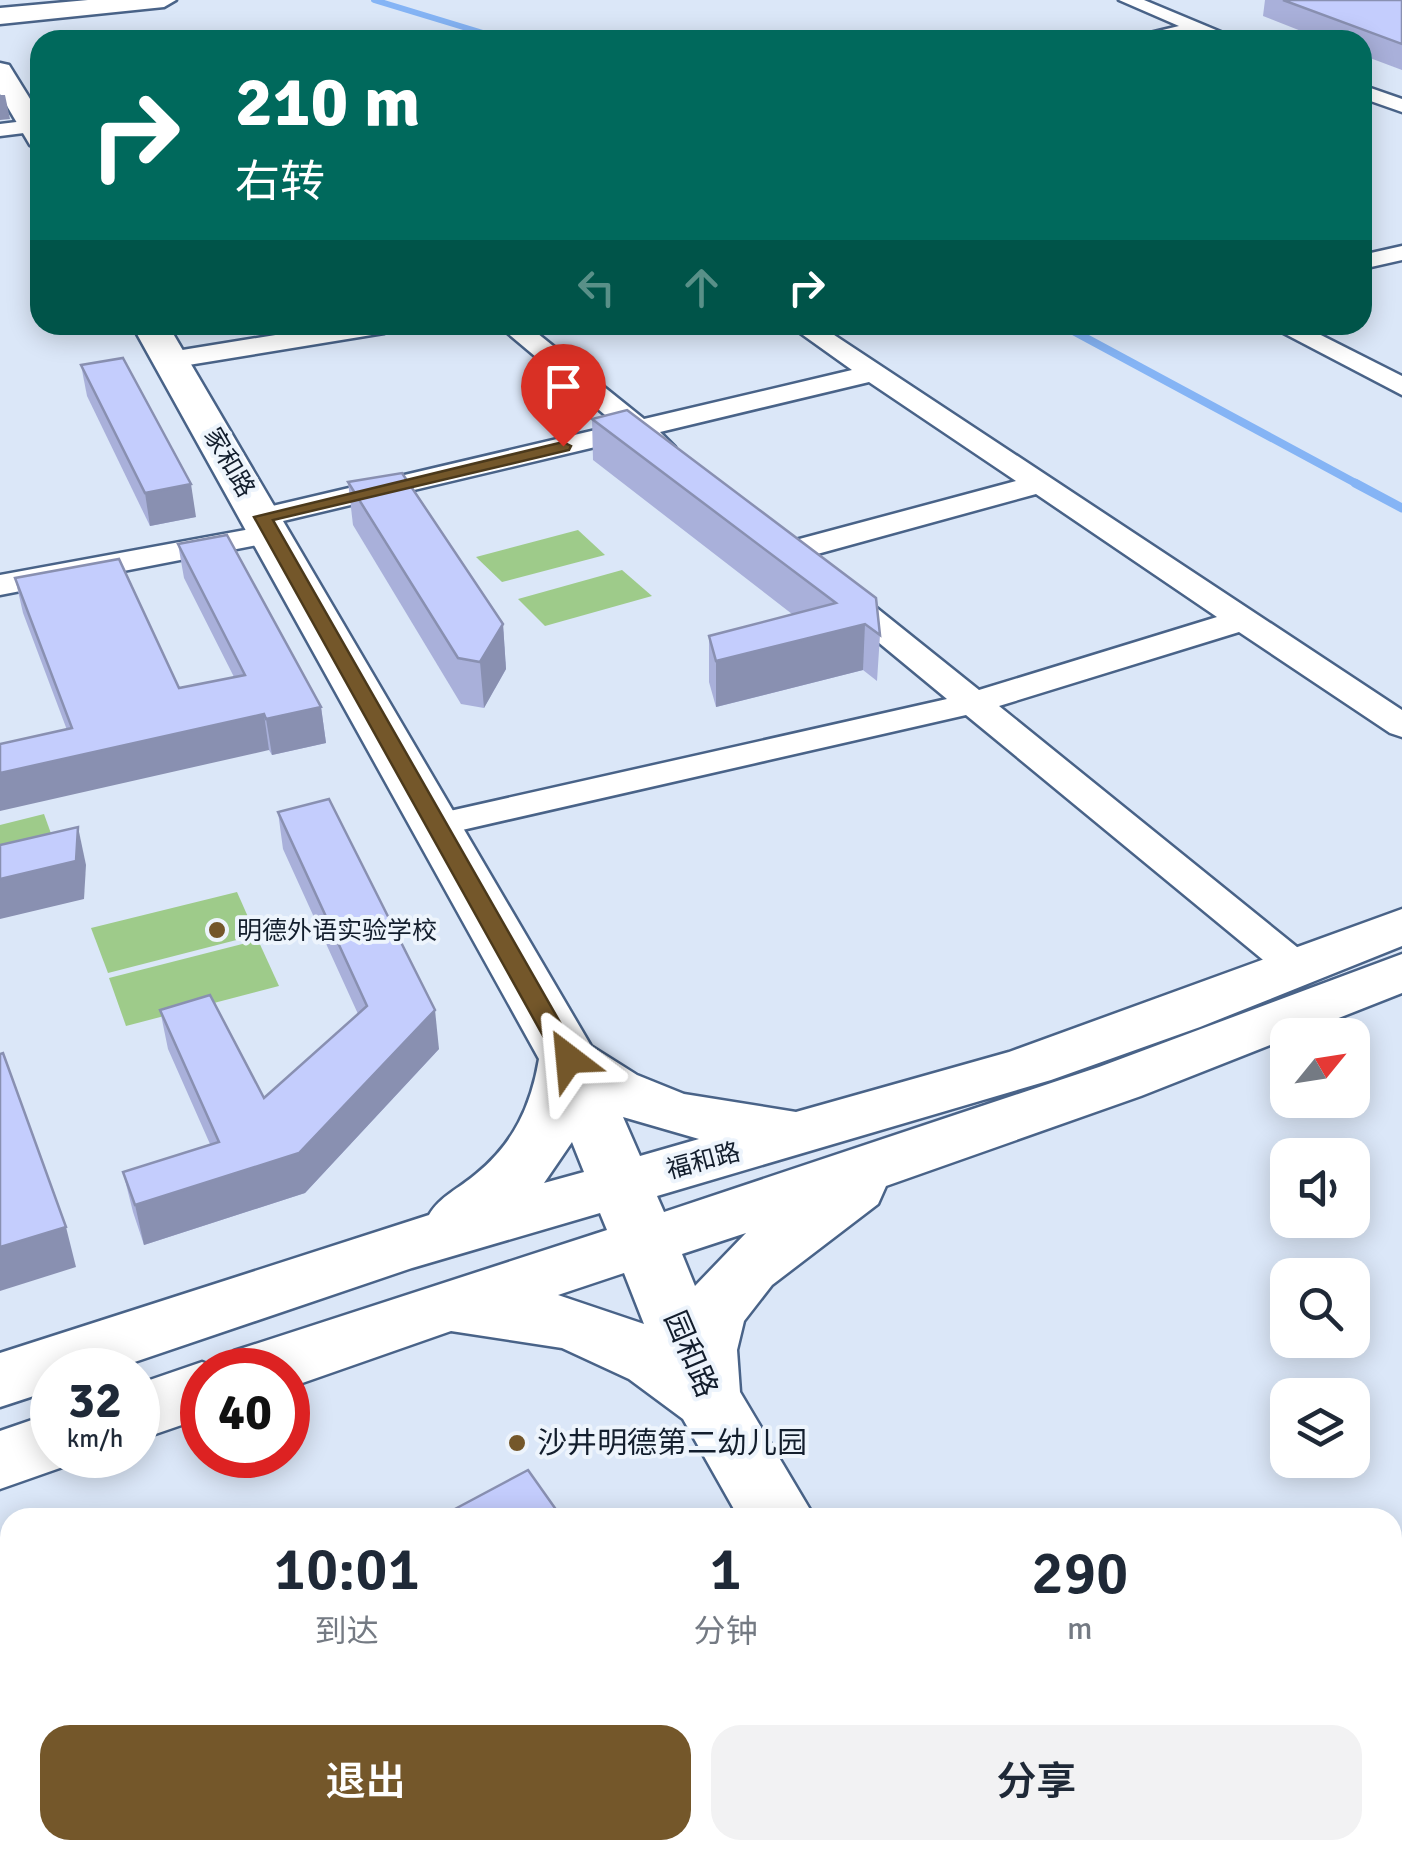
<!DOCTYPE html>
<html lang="zh">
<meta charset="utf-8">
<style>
:root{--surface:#fff;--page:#f2f2f3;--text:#1f2937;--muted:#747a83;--accent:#74572a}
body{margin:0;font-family:Signika,"Noto Sans SC",sans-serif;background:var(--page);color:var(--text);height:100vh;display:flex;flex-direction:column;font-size:38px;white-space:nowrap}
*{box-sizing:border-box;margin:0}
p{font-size:32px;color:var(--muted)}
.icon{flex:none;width:55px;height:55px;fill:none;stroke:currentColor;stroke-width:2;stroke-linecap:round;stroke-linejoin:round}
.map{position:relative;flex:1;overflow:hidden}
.sheet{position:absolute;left:0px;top:1508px;width:1402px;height:352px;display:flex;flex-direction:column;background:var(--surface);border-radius:30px 30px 0 0;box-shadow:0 5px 25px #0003}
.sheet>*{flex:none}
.hud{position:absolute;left:30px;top:30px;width:1342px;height:305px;border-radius:30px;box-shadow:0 5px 25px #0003;background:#00695c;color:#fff;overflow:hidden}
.needle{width:65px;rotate:60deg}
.fabs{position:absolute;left:1270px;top:1018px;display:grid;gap:20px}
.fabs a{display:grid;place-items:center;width:100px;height:100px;border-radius:20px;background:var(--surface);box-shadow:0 5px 25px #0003;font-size:50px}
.speed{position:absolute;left:30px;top:1348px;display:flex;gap:20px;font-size:50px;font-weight:700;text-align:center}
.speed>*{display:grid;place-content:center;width:130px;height:130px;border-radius:50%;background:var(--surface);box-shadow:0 5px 25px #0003;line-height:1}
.speed small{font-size:25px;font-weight:400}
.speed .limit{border:15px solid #d22;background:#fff;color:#111}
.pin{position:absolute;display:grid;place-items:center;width:85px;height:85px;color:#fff;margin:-102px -42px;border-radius:50% 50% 50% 0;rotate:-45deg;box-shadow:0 0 10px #0007}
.pin .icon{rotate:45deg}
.me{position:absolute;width:110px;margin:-55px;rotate:331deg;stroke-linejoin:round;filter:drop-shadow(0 0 8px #0008)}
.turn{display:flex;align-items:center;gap:35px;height:210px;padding:0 40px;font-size:45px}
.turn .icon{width:130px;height:130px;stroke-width:2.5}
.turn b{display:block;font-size:70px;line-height:85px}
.lanes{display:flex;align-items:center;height:95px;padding:0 40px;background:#0003;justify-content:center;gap:50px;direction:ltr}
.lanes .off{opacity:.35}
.eta{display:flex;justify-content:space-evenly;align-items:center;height:170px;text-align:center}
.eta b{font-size:60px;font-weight:600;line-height:70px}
.action{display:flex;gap:20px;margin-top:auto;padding:20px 40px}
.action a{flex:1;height:115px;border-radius:30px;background:var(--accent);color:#fff;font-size:40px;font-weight:600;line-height:115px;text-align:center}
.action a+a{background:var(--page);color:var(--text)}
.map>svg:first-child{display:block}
</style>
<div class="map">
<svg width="1402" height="1858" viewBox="0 0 1402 1858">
<rect width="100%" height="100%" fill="#dbe7f8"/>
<g fill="#9ecb8a">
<path d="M578 530 605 555 502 582 476 557Z"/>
<path d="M622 570 652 596 545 626 518 599Z"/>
<path d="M44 814 58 853 0 867V825Z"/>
<path d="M237 892 256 935 108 973 91 928Z"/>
<path d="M258 940 279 986 126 1026 109 978Z"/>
</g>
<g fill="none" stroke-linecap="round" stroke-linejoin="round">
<path stroke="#85b4f5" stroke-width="6" d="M374 0 506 40"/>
<path stroke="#85b4f5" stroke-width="8" d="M1062 325 1359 485"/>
<path stroke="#85b4f5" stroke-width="9" d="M1355 483 1402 508"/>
<defs>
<g id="street">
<path d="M1119 0H1144L1240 40H1214L1198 34 1121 40 1179 26Z"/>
<path d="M1362 85 1402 99V112L1362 98Z"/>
<path d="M33 120 40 121V131L0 136V124Z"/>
<path d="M1402 246V260L1362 269V255Z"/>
<path d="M337 325H397L384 333 170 368 157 360 170 352Z"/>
<path d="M498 325H527L644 419 852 370 789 325H819L1402 710V737L1390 733 1239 632 999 706 1313 960 1319 969 1313 978 1299 982 1285 978 966 715 436 836 423 833 417 825 423 817 947 699 826 599 821 592 826 585H848L979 690 1217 617 1036 494 799 559H777L773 552 777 545 1016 481 869 382 660 432 675 447 661 456 633 438 262 526 251 523 247 517 251 511 617 425Z"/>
<path d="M1268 325H1301L1402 376V395Z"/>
<path d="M272 525 283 528 287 534 283 540 0 595V575Z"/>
</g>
<g id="secondary">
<path d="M0 63 9 65 40 115V148L30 145 0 94Z"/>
<path d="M132 325H168L591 1046 637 1075 684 1094 796 1112 1009 1052 1402 909V946L1200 1027 1051 1080 657 1196 664 1212 1099 1067 1402 954V993L1141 1096 886 1186 878 1204 772 1285 744 1321 737 1350 740 1392 815 1518H739L683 1419 629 1379 562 1348 451 1331 288 1388V1370H202V1418L138 1440V1384L202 1362 224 1370 234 1351 607 1230 600 1213 412 1268 111 1370H52V1390L0 1407V1353L429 1215C440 1196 460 1188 476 1174 514 1143 531 1106 539 1059ZM623 1117 699 1139 640 1156ZM572 1142 584 1172 544 1183ZM746 1233 695 1286 682 1254ZM624 1273 644 1324 558 1295Z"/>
<path d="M52 1413V1455H81L77 1462 0 1489V1431Z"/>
<path d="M929 1850H1015L1019 1858H933Z"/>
</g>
<path id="highway" d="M88 0H176L164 7 0 24V8Z"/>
</defs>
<use href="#street" stroke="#496388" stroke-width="5"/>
<use href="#secondary" stroke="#496388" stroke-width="5"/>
<use href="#highway" stroke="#496388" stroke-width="5"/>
<use href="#street" fill="#fff" fill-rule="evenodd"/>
<use href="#secondary" fill="#fff" fill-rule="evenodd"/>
<use href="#highway" fill="#fff" fill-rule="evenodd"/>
</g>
<g fill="#a9b0da">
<path d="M1265 0H1402V70L1362 55V40H1324L1263 16Z"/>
<path d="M81 365 196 517 150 526 87 396Z"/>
<path d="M592 419 880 635 877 681 863 670 716 707 709 682V636L792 614 593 460Z"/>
<path d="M348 482 503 624 506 669 484 708 461 704 353 525Z"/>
<path d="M178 544 321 707 326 743 272 755 269 750 67 730 23 613 15 578 179 688 234 677 184 578Z"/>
<path d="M278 812 439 1049 305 1193 144 1245 133 1212 123 1172 210 1144 168 1049 160 1010 264 1098 358 1014 283 849Z"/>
<path d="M1392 1667 1402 1679V1858H1374L1369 1850H1392Z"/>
<path d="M574 1850H762L767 1858H578Z"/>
<path d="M1238 1850H1325L1308 1858H1243Z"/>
</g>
<g fill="#8990b1">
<path d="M0 95H5L10 119 0 120Z"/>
<path d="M191 484 196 517 150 526 145 493Z"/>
<path d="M503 624 506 669 484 708 480 662Z"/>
<path d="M865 624 863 670 716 707V661Z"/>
<path d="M321 707 326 743 272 755 266 719Z"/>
<path d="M264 714 269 750 0 811V773Z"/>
<path d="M78 827 86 865 84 899 0 919V879Z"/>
<path d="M435 1010 439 1049 305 1193 144 1245 135 1205Z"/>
<path d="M66 1227 76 1267 0 1291V1247Z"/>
<path d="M17 1850H110L96 1858H20Z"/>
<path d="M1268 1850H1325L1308 1858H1266Z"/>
</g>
<g fill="#c4cdfd" stroke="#8990b1" stroke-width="2.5">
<path d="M1283 0H1402V44Z"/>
<path d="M123 358 191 484 145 493 81 365Z"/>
<path d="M627 410 876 598 880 635 865 624 716 661 709 636 836 603 592 419Z"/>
<path d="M402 473 503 624 480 662 458 658 348 482Z"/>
<path d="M227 535 321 707 266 719 264 714 0 773V744L72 728 15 578 119 559 179 688 245 675 178 544Z"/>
<path d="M329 799 435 1010 299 1153 135 1205 123 1172 219 1142 160 1010 210 995 264 1098 367 1006 278 812Z"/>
<path d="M78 827 76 861 0 879V845Z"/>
<path d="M3 1053 66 1227 0 1247V1054Z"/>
<path d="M528 1470 562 1518H438Z"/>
<path d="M1392 1667 1402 1679V1789L1392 1776Z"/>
<path d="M10 1742V1850H17L20 1858H0V1747Z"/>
<path d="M200 1850H424L428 1858H203Z"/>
<path d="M596 1850H762L767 1858H600Z"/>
</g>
<path fill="#74572a" stroke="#4b391b" stroke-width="2.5" d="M563 442 571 446 569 450 273 520 581 1059 569 1067 556 1059 254 517Z"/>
<g fill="#74572a" stroke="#edf4fc" stroke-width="4">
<circle cx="217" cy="930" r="10"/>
<circle cx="517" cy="1443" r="10"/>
</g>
<g text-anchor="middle" stroke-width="8" stroke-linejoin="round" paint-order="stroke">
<g font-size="25" fill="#131e2d" stroke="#edf4fc">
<text transform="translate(230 462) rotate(60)" y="9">家和路</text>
<text transform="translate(703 1160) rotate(-15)" y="9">福和路</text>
</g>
<g font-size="25" fill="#131e2d" stroke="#edf4fc" text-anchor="start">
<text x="237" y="939">明德外语实验学校</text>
</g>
<g font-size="30" fill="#131e2d" stroke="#edf4fc">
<text transform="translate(691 1354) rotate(67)" y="10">园和路</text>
</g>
<g font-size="30" fill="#131e2d" stroke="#edf4fc" text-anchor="start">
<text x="537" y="1453">沙井明德第二幼儿园</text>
</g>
</g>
</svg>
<div class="fabs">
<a><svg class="needle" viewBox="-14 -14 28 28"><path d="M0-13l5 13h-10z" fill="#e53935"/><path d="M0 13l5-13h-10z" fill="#747a83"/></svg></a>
<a><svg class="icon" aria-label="sound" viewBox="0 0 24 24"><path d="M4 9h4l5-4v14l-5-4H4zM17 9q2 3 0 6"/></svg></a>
<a><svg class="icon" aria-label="search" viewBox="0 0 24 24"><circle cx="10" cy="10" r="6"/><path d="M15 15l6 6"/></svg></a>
<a><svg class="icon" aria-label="layers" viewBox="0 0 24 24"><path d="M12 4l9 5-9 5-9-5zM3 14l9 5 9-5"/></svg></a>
</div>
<div class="speed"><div>32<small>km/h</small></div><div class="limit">40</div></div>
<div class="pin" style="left:563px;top:446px;background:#d93025"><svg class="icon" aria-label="arrive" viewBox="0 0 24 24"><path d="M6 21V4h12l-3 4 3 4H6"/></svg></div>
<svg class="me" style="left:569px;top:1059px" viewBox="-20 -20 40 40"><path d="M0-17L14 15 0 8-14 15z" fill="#74572a" stroke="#fff" stroke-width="4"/></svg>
<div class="hud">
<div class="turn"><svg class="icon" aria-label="right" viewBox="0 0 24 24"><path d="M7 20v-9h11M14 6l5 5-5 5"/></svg><div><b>210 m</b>右转</div></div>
<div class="lanes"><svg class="icon off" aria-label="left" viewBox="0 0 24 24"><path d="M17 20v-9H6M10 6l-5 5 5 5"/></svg><svg class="icon off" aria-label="ahead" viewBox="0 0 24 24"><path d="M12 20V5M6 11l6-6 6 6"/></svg><svg class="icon" aria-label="right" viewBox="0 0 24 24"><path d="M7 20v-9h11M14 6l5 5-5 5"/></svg></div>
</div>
<section class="sheet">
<div class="eta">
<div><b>10:01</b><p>到达</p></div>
<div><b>1</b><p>分钟</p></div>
<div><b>290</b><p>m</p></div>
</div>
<div class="action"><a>退出</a><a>分享</a></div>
</section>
</div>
